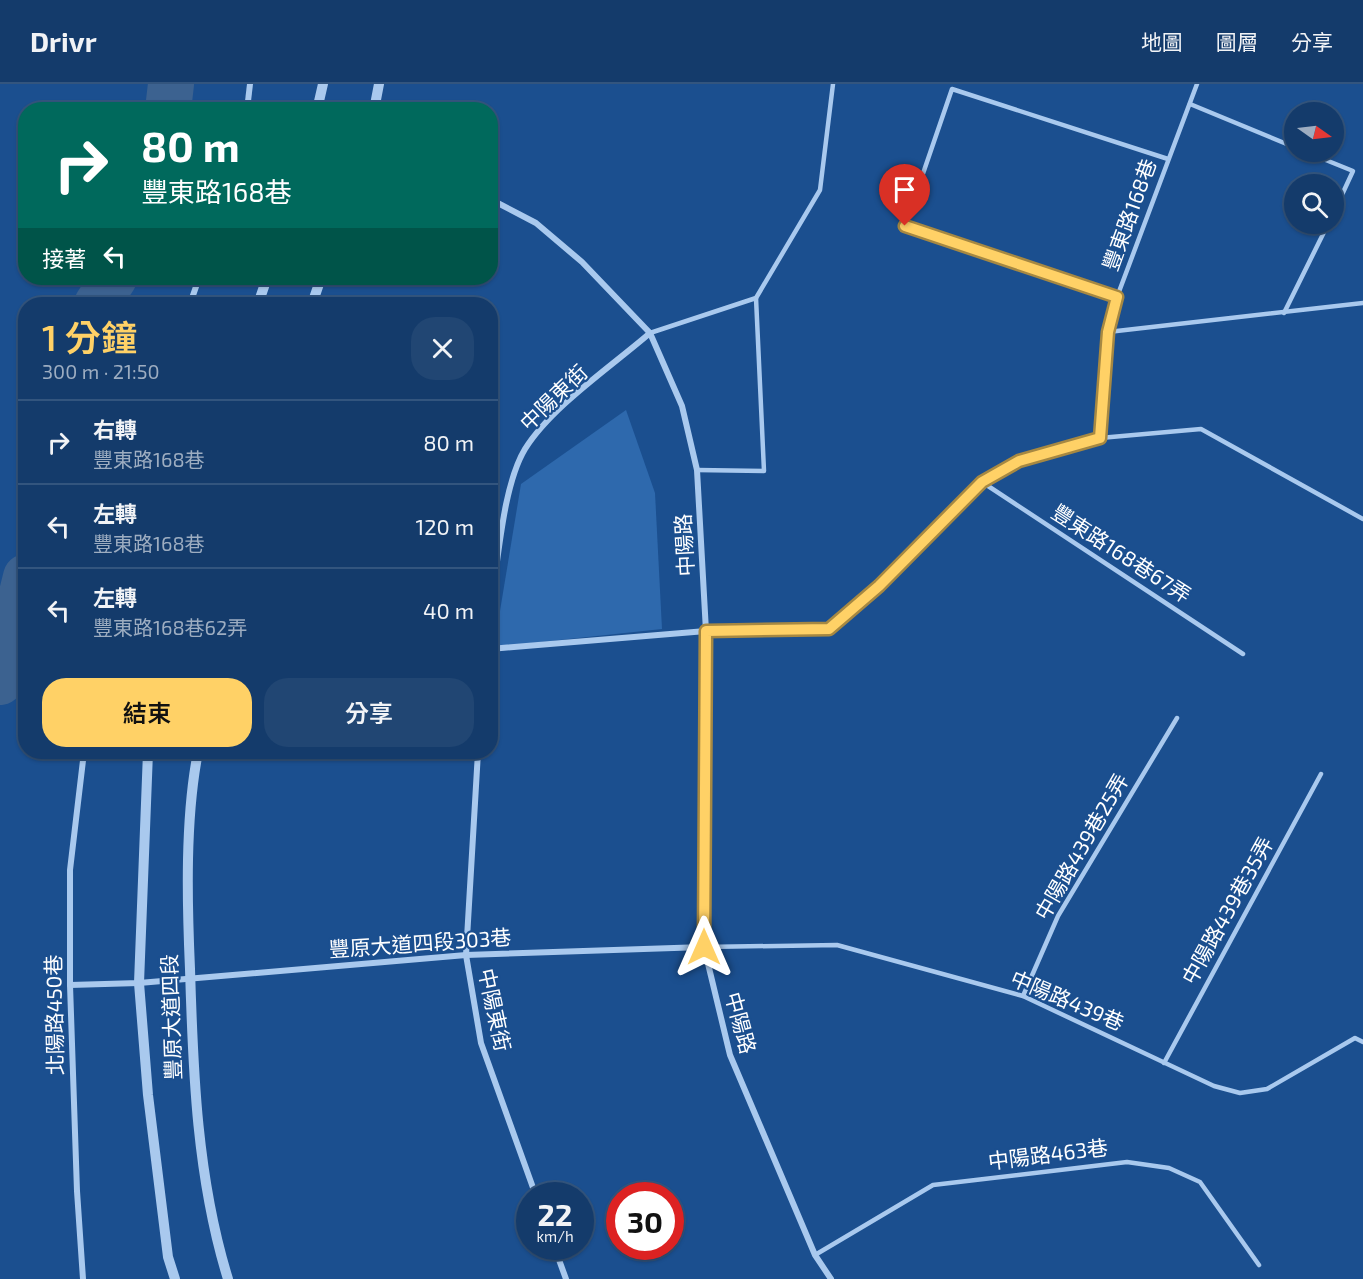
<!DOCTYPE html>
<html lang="zh-TW">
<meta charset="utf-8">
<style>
:root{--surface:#143b6b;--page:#214673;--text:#f1f3f6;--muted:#9dadc1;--line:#33557e;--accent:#ffd166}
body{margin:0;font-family:"Exo 2","Noto Sans TC",sans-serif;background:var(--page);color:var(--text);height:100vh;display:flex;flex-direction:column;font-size:22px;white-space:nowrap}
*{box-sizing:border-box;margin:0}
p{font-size:20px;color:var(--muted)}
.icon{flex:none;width:33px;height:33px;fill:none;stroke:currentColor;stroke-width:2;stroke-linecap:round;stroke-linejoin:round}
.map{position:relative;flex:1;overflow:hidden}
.sheet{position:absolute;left:18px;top:213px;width:480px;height:462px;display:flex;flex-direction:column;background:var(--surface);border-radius:24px;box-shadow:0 2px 4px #0004,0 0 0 2px var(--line)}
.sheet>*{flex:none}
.guide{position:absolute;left:18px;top:18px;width:480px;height:183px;border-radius:24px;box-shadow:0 2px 4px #0004,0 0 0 2px var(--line);background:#00695c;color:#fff;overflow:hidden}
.needle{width:39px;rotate:104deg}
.buttons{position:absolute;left:1284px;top:18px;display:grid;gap:12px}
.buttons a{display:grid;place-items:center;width:60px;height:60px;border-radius:50%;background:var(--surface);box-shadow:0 2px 4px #0004,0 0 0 2px var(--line);font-size:30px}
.speed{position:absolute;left:516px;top:1098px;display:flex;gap:12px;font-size:30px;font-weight:700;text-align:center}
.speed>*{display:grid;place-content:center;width:78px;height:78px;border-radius:50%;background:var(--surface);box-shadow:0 2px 4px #0004,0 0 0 2px var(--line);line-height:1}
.speed small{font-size:15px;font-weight:400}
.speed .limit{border:9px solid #d22;background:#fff;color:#111}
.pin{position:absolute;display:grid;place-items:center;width:51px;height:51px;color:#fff;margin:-62px -26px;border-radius:50% 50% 50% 0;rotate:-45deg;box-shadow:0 0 6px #0007}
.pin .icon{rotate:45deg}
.me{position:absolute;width:66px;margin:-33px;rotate:0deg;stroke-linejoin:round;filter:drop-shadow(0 0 4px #0008)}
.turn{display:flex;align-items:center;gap:21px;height:126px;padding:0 24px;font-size:27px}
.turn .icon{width:78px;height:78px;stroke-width:2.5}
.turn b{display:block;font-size:42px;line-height:51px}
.then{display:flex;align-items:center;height:57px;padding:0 24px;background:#0003;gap:12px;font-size:22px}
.round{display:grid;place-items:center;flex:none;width:63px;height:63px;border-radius:24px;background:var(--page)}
.summary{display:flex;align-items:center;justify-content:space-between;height:102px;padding:0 24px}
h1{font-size:36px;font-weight:600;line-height:45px;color:var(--accent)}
.cta{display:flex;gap:12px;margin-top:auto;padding:12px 24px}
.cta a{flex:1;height:69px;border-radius:24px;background:var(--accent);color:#111;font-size:24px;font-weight:600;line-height:69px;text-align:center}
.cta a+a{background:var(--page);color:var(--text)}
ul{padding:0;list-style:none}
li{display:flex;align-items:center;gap:18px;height:84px;padding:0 24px;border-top:2px solid var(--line)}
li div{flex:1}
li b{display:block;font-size:22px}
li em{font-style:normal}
header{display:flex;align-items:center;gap:36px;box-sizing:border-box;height:84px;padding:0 30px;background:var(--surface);border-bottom:2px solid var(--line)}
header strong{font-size:28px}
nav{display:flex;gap:33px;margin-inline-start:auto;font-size:21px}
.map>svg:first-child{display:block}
</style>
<header>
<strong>Drivr</strong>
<nav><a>地圖</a><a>圖層</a><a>分享</a></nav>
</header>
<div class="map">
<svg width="1363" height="1195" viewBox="0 0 1363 1195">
<rect width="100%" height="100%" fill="#1b4f8f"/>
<path fill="#2e69ad" d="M626 326 655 409 662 545 494 563 521 400Z"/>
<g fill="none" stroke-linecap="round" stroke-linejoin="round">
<g stroke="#3c6290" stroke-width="46">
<path d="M168 26 171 0"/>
<path d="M97 220 114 194"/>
<path d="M0 598 26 493"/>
</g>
<g stroke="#a9c9ee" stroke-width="4.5">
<path d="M1190 20 1294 63"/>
<path d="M1306 68 1353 87 1334 128"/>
<path d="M1117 213 905 142 952 5 1168 75"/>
<path d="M1284 229 1328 140"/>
<path d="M1108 248 1363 219"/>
<path d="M650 249 756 214 820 106 833 0"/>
<path d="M1100 354 1108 248 1117 213 1197 0"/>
<path d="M697 386 764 387 756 214"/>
<path d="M982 398 1243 570"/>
<path d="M706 547 829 545 879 502 982 398 1019 377 1100 354 1201 345 1363 435"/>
<path d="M704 863 837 861 1023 912 1214 1002 1240 1009 1267 1005 1355 954 1363 958"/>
<path d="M1023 912 1058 832 1177 634"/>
<path d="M1164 979 1321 690"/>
<path d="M815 1171 933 1101 1127 1078 1169 1084 1200 1098 1259 1181"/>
</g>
<g stroke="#a9c9ee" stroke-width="6">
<path d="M247 26 250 0"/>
<path d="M490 115 536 139 582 178 650 249 682 322 697 386 706 547 704 863 730 971 815 1171 831 1195"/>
<path d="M190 220 199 194"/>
<path d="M490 527C498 482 502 403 525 365 551 323 612 282 650 249"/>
<path d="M490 565 706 547"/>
<path d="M478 668 466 871 481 959 536 1112"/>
<path d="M70 901 139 899 466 871 704 863"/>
<path d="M554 1162 566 1195"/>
<path d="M83 1195 77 1107 70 901V786L84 668"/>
</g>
<g stroke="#a9c9ee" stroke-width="10">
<path d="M317 26 323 0"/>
<path d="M374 26 379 0"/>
<path d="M258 220 267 194"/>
<path d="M312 220 321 194"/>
<path d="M148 668 139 899 148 1011 168 1173 175 1195"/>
<path d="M198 668C185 734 187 817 190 885 193 989 197 1095 228 1195"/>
</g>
</g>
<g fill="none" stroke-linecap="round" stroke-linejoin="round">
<defs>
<path id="route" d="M704 863 706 547 829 545 879 502 982 398 1019 377 1100 354 1108 248 1117 213 905 142"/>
</defs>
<use href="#route" stroke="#a68842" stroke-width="15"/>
<use href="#route" stroke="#ffd166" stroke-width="10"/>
</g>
<g text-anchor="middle" stroke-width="4.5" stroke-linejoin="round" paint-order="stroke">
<g font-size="21" fill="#fff" stroke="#1b4f8f">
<text transform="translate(1130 131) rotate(-70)" y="7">豐東路168巷</text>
<text transform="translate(554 314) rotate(-44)" y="7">中陽東街</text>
<text transform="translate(685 461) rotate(-93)" y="7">中陽路</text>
<text transform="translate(1121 470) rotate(33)" y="7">豐東路168巷67弄</text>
<text transform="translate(1082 763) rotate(-60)" y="7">中陽路439巷25弄</text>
<text transform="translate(1228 827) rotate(-61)" y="7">中陽路439巷35弄</text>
<text transform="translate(420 860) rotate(-4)" y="7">豐原大道四段303巷</text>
<text transform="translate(1067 917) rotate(23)" y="7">中陽路439巷</text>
<text transform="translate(494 926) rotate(78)" y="7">中陽東街</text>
<text transform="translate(55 931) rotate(-91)" y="7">北陽路450巷</text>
<text transform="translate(172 933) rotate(-92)" y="7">豐原大道四段</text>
<text transform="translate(740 939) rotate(75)" y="7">中陽路</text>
<text transform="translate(1048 1071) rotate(-7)" y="7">中陽路463巷</text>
</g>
</g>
</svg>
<div class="buttons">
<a><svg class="needle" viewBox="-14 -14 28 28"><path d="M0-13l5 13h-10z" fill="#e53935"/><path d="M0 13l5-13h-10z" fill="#9dadc1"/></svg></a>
<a><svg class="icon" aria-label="search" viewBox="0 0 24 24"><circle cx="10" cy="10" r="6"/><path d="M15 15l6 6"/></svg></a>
</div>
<div class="speed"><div>22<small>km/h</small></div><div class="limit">30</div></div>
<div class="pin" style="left:905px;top:142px;background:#d93025"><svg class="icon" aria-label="arrive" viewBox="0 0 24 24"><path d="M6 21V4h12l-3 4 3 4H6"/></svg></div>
<svg class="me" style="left:704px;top:863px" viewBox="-20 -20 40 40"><path d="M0-17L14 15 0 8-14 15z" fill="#ffd166" stroke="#fff" stroke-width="4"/></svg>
<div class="guide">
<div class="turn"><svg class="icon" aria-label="right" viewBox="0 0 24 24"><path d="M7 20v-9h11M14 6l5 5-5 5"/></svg><div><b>80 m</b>豐東路168巷</div></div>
<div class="then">接著<svg class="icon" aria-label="left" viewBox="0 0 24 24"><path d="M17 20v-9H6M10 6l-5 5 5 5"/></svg></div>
</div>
<section class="sheet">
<div class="summary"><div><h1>1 分鐘</h1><p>300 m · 21:50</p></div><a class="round"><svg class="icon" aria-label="close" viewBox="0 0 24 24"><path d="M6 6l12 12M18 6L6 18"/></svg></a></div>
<ul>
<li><svg class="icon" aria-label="right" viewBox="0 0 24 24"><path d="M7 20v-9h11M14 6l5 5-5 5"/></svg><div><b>右轉</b><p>豐東路168巷</p></div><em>80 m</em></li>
<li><svg class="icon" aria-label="left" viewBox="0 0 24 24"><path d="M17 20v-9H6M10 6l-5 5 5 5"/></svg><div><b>左轉</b><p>豐東路168巷</p></div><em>120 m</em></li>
<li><svg class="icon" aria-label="left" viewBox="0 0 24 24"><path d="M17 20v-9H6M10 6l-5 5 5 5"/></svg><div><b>左轉</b><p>豐東路168巷62弄</p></div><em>40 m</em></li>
</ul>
<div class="cta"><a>結束</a><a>分享</a></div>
</section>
</div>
